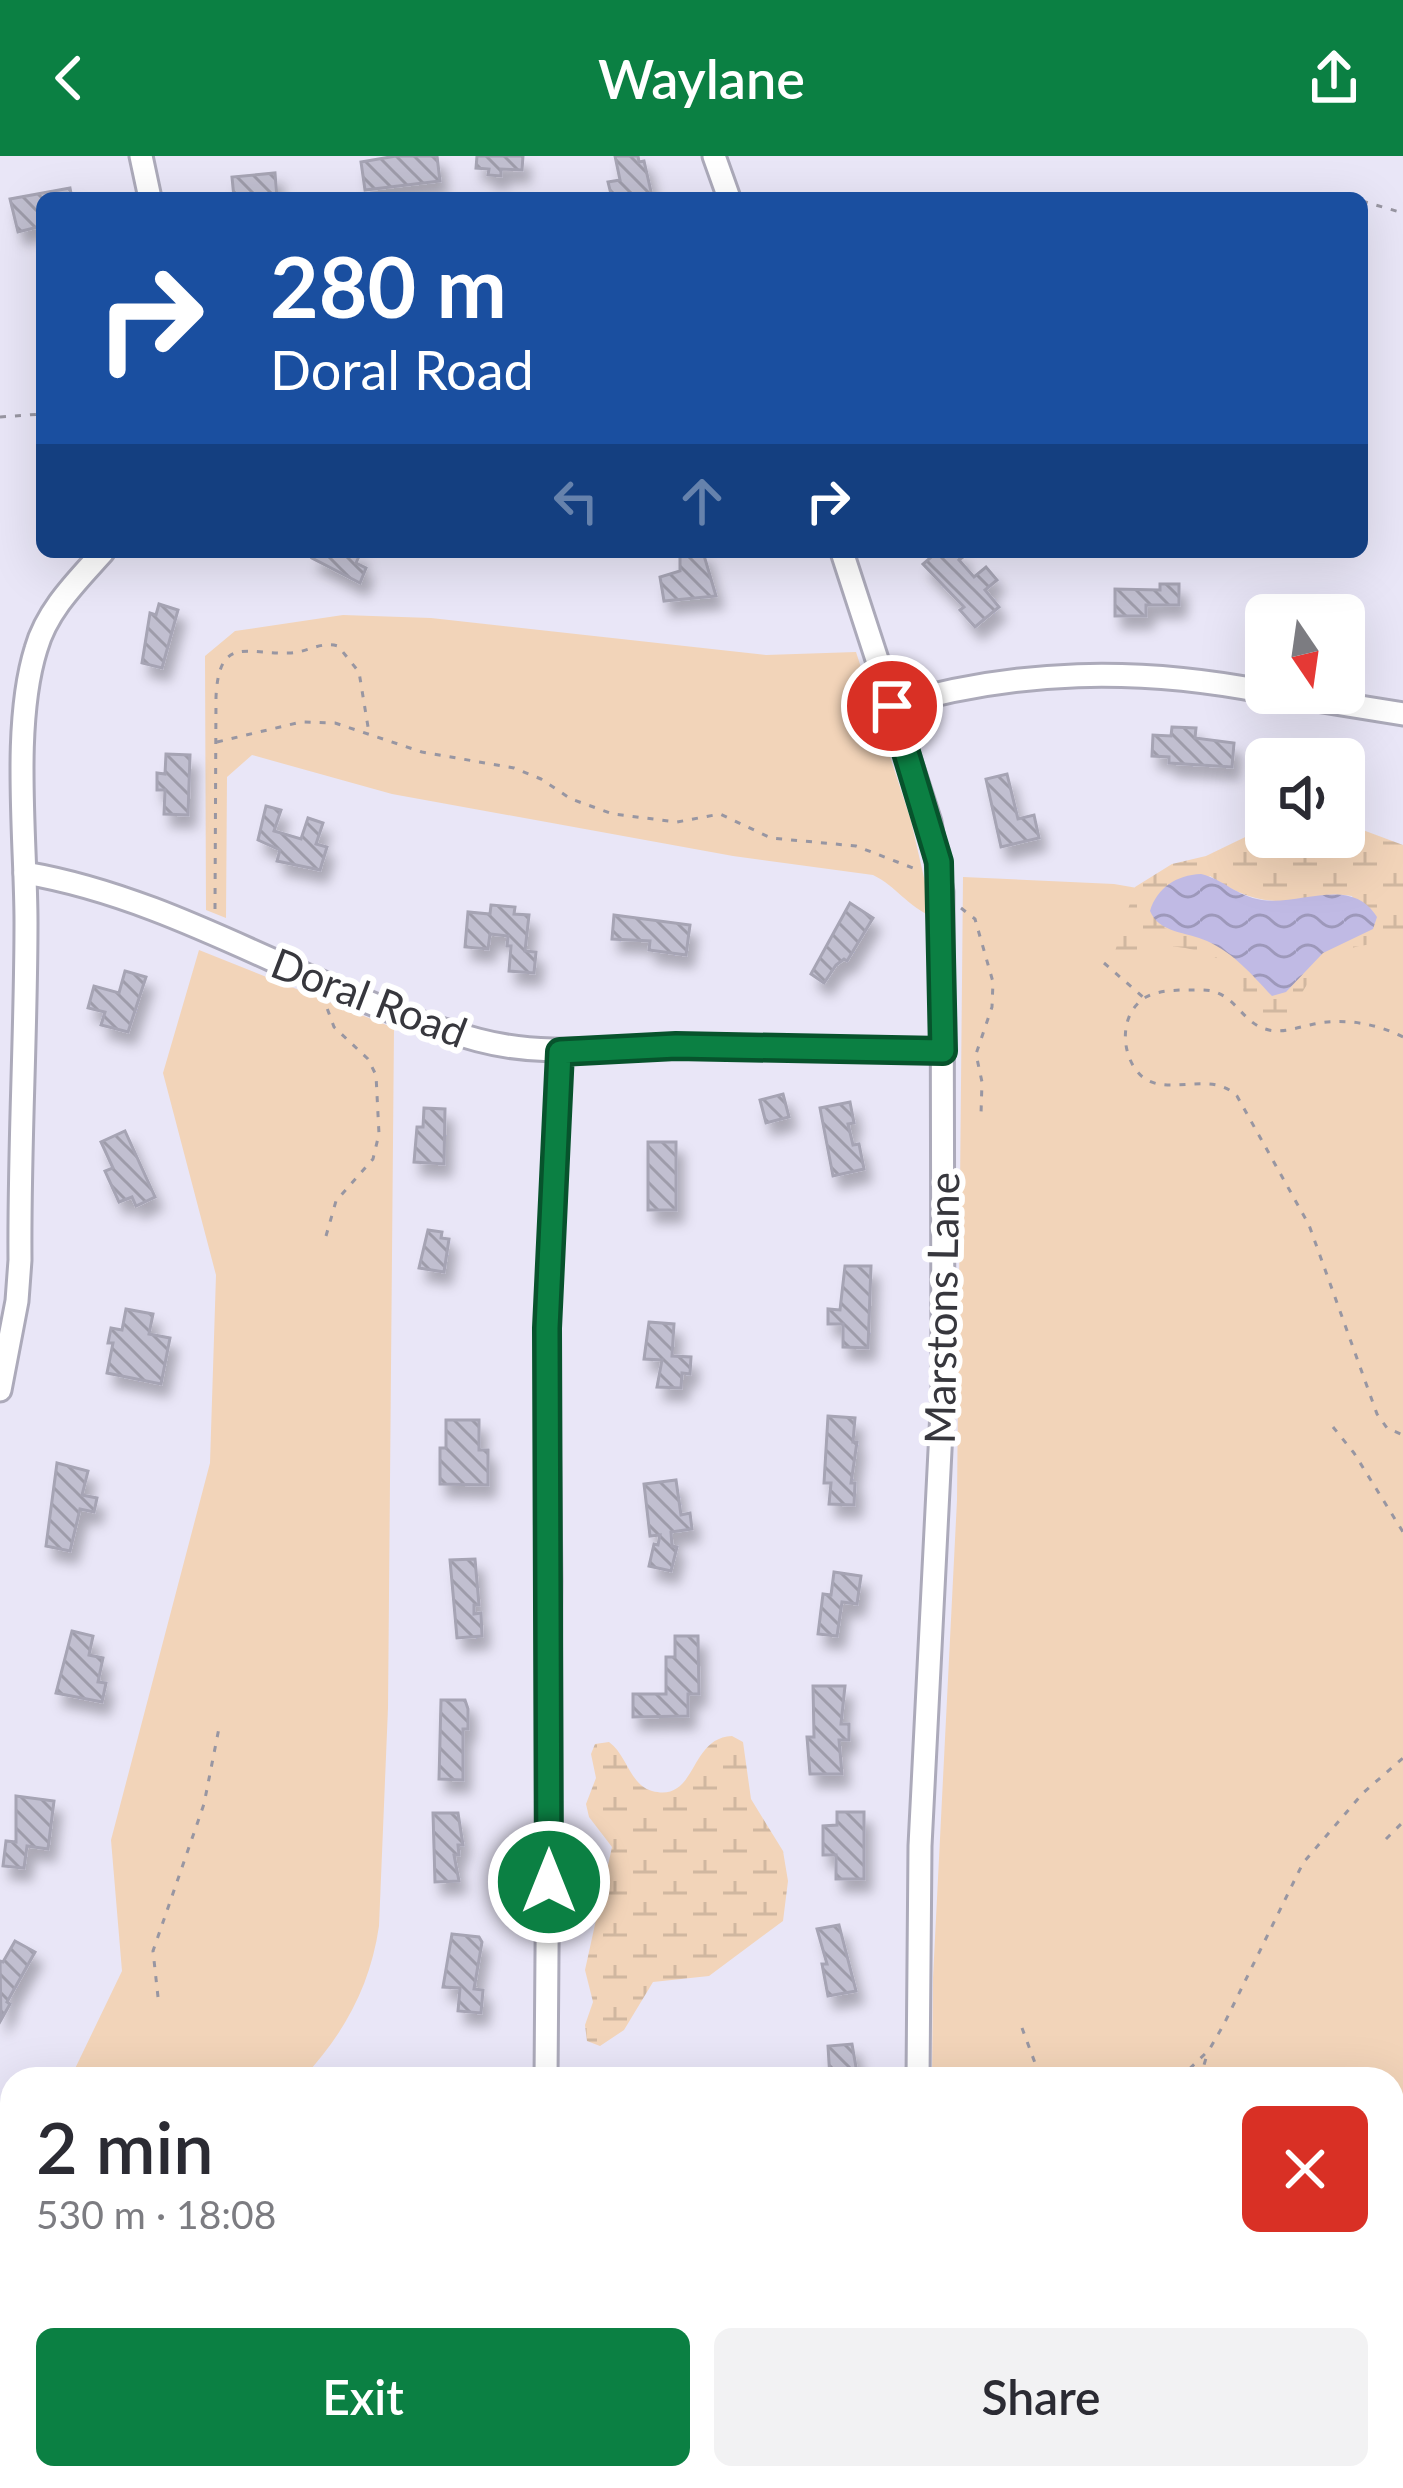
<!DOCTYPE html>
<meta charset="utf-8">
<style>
:root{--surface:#fff;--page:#f2f2f3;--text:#2b2b33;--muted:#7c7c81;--accent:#0b8043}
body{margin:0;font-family:Lato,sans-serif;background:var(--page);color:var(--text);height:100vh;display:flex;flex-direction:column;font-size:45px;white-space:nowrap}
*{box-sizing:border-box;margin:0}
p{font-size:39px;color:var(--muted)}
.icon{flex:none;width:66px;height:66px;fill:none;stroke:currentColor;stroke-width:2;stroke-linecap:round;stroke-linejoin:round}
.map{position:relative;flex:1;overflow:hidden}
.panel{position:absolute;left:0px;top:1911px;width:1404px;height:423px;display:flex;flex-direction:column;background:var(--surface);border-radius:36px 36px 0 0;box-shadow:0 12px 48px #0002}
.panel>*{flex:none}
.hud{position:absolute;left:36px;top:36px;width:1332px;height:366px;border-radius:18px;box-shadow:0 12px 48px #0002;background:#1a4fa0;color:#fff;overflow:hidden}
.needle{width:78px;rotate:167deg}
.fabs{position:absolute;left:1245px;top:438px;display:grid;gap:24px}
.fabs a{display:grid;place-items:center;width:120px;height:120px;border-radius:18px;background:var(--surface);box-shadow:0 12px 48px #0002;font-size:60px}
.pin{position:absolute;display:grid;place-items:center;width:102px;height:102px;color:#fff;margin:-51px;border:6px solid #fff;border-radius:50%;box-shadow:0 3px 12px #0007}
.me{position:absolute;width:132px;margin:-66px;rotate:0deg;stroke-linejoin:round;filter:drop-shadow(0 0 9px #0008)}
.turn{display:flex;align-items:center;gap:42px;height:252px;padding:0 36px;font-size:54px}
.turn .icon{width:156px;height:156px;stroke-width:2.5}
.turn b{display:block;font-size:84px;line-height:102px}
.lanes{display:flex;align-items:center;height:114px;padding:0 36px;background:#0003;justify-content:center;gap:60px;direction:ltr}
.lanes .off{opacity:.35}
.round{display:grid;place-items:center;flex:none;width:126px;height:126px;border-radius:18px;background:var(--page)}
.headline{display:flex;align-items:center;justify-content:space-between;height:204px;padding:0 36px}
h1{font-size:72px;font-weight:600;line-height:90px}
.cta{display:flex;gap:24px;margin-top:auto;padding:24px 36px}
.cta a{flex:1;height:138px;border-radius:18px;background:var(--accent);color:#fff;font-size:48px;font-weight:600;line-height:138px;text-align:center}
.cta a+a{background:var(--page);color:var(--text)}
header{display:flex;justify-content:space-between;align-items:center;height:156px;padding:0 36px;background:var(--accent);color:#fff;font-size:54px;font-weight:600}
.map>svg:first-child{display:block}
</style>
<header><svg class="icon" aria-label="back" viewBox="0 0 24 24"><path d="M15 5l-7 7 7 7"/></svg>Waylane<svg class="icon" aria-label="share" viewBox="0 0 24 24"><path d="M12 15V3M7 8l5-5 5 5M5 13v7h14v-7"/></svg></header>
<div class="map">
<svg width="1403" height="2332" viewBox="0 0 1403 2332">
<defs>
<pattern id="wetland-marsh" width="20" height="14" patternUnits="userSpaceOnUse" patternTransform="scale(3)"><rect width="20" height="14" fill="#f2d4b9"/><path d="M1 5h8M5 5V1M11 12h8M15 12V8" fill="none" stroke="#d0b7a0"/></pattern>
<pattern id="water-waves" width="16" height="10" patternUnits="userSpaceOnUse" patternTransform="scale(3)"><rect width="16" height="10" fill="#c0bae4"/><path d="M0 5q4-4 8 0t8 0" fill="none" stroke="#9d98ba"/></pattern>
<pattern id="building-back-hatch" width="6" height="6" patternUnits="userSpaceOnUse" patternTransform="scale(3)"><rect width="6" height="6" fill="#c1bfd0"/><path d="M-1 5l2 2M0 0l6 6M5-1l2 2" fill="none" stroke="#9e9caa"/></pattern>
<filter id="shadow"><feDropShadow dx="7" dy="12" stdDeviation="6" flood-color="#0004"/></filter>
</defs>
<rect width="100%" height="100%" fill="#e9e6f7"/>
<g fill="#f2d4b9">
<path d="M343 459 431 462 766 499 856 496 911 665 933 761C908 751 896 730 873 719L733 700 392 638 252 599 227 621 226 762 206 754 205 500 235 475Z"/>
<path d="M963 721 1114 728 1403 778V2332H940L941 2322H1392V1923H932L933 1822 957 1344Z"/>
<path d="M199 794 394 872 388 1552 379 1770C370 1831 344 1878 302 1923H70L122 1815 111 1684 210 1307 216 1119 163 917Z"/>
<path d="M12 2027V2260L0 2276V2047Z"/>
</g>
<g fill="url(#wetland-marsh)" fill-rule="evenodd">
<path d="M1344 667 1403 689V789C1338 782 1314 807 1288 865L1265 867 1246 855C1242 845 1245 835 1242 826 1234 801 1187 790 1165 790L1144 803 1135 823 1120 815 1112 805 1135 731 1172 708 1206 700 1266 671V681H1344ZM1210 720C1239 740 1268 750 1303 743 1321 740 1334 737 1352 740L1367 778 1322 797 1286 836 1272 840C1232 799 1220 788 1164 772Z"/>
<path d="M732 1580 743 1586 751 1643 783 1695 788 1725 783 1765 709 1820 653 1826 624 1874 600 1890 587 1885 585 1869 593 1846 585 1814 612 1691 589 1661 586 1648 596 1622 591 1598 595 1588 609 1586C627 1599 630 1629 652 1635 698 1647 688 1582 732 1580Z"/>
</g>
<path fill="url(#water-waves)" d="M1201 718C1223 723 1236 740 1262 744 1301 750 1351 719 1377 761L1373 773 1323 797 1286 836 1272 840C1251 818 1235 798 1207 785 1187 776 1159 777 1150 755 1157 732 1176 719 1201 718Z"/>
<g fill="url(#building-back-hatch)" stroke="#a6a4b4" stroke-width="3" filter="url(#shadow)">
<path d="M396 0H437L440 25 365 34 361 6Z"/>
<path d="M477 0H523L522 14 501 13V20L488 19 489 13 476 12Z"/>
<path d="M615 0H638L639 6 644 5 652 40 657 42H612L608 26 620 24Z"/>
<path d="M275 17 277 42H234L232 21Z"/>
<path d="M70 32 72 42H42V70L18 76 10 43Z"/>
<path d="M315 396H361L356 407 366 412 360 427 312 402Z"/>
<path d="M680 396H703L716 440 664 445 660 421 680 415Z"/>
<path d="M937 396H959L963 401 959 404 974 421 986 411 997 424 985 434 999 451 975 471 960 454 964 451 923 408Z"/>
<path d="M1160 428H1179V449H1146V460H1115V433L1160 434Z"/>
<path d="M159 448 178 454 162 512 142 507 150 457 156 459Z"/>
<path d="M1172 571 1196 572 1195 582 1234 587 1232 611 1169 607V601L1152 600 1153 579 1171 580Z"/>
<path d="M166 598 190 599 188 659 164 658 165 634H157V617L165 618Z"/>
<path d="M1007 618 1018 663 1034 659 1039 682 1001 691 986 623Z"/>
<path d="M266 650 281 654 274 675 301 683 308 662 323 667 316 688 327 691 320 714 277 705 280 694 258 684Z"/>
<path d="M850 747 873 762 847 805 844 803 836 809 824 827 811 818Z"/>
<path d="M491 749 515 751 514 758 529 759 525 795 536 796 534 817 509 815 511 790H507L508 780 490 778 488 793 465 791 468 756 490 758Z"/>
<path d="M614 759 690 769 686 799 649 794 650 785 612 783Z"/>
<path d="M125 815 146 821 128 876 101 869 105 856 88 852 94 830 119 837Z"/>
<path d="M783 938 789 961 766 967 760 944Z"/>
<path d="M850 946 854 967 848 968 853 989 859 988 864 1013 833 1020 820 952Z"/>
<path d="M424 952 445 953 444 1008 414 1006 417 971H423Z"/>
<path d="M125 975 155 1041 136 1050 132 1041 119 1046 105 1015 113 1012 101 986Z"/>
<rect x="648" y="986" width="28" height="68"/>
<path d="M428 1074 442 1076 441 1082 449 1083 444 1116 419 1112Z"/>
<path d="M845 1110H871L868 1192 843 1191V1168H828V1153L840 1154Z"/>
<path d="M126 1153 153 1158 149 1178 170 1182 161 1228 107 1217 113 1187H108L111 1172 122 1174Z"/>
<path d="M649 1166 674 1168 672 1200 691 1201 690 1218 682 1217 681 1232 657 1231 662 1204 644 1203Z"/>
<path d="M828 1260 855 1262 853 1286H857L851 1327H855L854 1349 829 1348 831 1327H824Z"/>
<path d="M446 1264H479V1294H488V1329L440 1328V1292H446Z"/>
<path d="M57 1307 88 1315 82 1339 97 1342 94 1356 80 1353 70 1395 46 1390Z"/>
<path d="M676 1324 681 1359 690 1357 692 1373 671 1376 672 1390 677 1391 671 1415 649 1410 654 1388 658 1389 660 1379 650 1380 644 1328Z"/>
<path d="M475 1403 479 1449H474V1458L481 1457 482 1480 457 1482 450 1404Z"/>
<path d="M834 1416 861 1420 857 1448 842 1446 837 1480 818 1478 823 1438 831 1439Z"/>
<path d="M72 1475 93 1480 89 1499 103 1502 98 1526 106 1527 102 1546 56 1537Z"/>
<path d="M675 1480H698L699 1538H688V1560L633 1561V1538H666V1501H675Z"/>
<path d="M813 1530H845L841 1568H849V1584H839L842 1618H810L807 1581H814Z"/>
<path d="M441 1544H465L468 1553V1573H463V1624L439 1623Z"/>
<path d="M16 1640 54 1645 48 1693 27 1690 24 1712 3 1710 6 1685 16 1686Z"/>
<path d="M837 1656H864V1723H836V1699H823V1670L837 1669Z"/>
<path d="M433 1657H458L463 1689H458L459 1699H454L459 1725 435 1726Z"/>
<path d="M839 1769 856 1835 828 1840 822 1808H827L817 1773Z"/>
<path d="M452 1778 479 1781 482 1786 474 1833 483 1834 481 1857 458 1855 460 1832 443 1831Z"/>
<path d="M15 1785 35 1796 7 1846 10 1848 1 1864 0 1805 3 1806Z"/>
<path d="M852 1888 858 1923H830L828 1890Z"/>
<path d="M29 2322H90L96 2332H22L20 2327Z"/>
</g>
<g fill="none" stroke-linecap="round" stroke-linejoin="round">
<defs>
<path id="lane" d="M1129 2322 1130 2332"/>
<g id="street">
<path d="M141 0 150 42"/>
<path d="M714 0 729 42"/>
<path d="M842 396 930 666 942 736 943 1235 920 1690 918 1923"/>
<path d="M1273 537 1403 558"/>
<path d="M892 550C1017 513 1138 511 1266 536"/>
<path d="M25 717C185 744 322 843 478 884 545 902 611 891 678 890 766 889 855 895 943 895"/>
<path d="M0 1234 17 1145 20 1104C19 992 26 879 26 766 26 685 12 570 36 493 47 454 77 425 103 396"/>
<path d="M546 1923 550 1425 547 1172 560 896"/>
<path d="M177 2332 185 2322"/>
<path d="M542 2332V2322"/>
<path d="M923 2332 924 2322"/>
</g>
</defs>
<use href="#lane" stroke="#acaaba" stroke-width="16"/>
<use href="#street" stroke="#acaaba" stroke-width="27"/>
<g stroke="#9896a2" stroke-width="3" stroke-dasharray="6 9" stroke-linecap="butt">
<path d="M1362 45 1403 57"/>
<path d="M0 261 42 258"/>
<path d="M217 586 301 566 335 567 422 596 514 612 541 623 571 643 613 658 677 666 720 658 771 682 856 690 918 714"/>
<path d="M961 752 975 763 993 826 992 851 976 898 982 926 981 958"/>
<path d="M215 753 216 541C219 478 247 499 291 497 308 496 321 485 338 490L359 516 369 577"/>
<path d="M1104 807 1143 841"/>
<path d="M1403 881C1375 867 1344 862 1314 868 1299 871 1284 877 1269 874 1245 869 1239 846 1218 837 1210 833 1200 834 1191 834 1177 834 1159 834 1146 841 1121 856 1120 892 1136 914 1160 947 1208 911 1237 940L1309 1069 1377 1258 1387 1272 1403 1279"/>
<path d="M326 1080 336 1045 373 1003 379 978 376 919 368 903 334 871 327 852"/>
<path d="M1333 1271 1354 1297 1403 1376"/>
<path d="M1386 1683 1403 1666"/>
<path d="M158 1841 153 1795 204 1648 219 1572"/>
<path d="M1022 1872 1041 1923"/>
<path d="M1179 1923 1209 1894 1224 1868 1303 1707 1363 1637 1403 1602"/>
<path d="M1200 1923 1208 1895"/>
<path d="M0 2258 12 2242"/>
</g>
<use href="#lane" stroke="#fff" stroke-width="10"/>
<use href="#street" stroke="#fff" stroke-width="21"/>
</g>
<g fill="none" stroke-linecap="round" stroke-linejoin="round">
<defs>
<path id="route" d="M549 1726 547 1172 560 896 676 890 943 895 939 706 892 550"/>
</defs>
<use href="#route" stroke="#07532c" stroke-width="30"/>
<use href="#route" stroke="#0b8043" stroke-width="21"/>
</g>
<g text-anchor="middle" stroke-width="12" stroke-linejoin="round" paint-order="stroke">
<g font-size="42" fill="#37373d" stroke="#fff">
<text transform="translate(369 842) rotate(21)" y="15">Doral Road</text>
<text transform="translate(942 1152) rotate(-89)" y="15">Marstons Lane</text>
</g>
</g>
</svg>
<div class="fabs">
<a><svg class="needle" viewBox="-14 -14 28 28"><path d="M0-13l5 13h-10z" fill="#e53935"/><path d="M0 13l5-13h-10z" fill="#7c7c81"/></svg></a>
<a><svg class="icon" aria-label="sound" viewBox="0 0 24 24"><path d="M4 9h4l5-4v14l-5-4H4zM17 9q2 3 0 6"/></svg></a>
</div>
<div class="pin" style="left:892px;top:550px;background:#d93025"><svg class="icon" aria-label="arrive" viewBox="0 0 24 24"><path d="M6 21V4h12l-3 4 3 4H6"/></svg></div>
<svg class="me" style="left:549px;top:1726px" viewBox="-20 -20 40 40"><circle r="17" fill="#0b8043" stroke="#fff" stroke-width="3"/><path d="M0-11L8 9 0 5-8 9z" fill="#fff"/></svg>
<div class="hud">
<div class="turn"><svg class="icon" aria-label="right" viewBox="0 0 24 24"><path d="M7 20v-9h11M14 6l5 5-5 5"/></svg><div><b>280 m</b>Doral Road</div></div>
<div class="lanes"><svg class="icon off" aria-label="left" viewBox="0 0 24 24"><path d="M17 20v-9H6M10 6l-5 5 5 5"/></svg><svg class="icon off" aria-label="ahead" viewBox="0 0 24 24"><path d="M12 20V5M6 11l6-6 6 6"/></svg><svg class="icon" aria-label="right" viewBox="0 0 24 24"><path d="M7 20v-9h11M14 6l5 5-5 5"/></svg></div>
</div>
<section class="panel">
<div class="headline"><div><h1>2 min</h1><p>530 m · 18:08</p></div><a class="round" style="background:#d93025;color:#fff"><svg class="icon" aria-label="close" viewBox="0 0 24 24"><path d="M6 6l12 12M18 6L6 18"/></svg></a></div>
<div class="cta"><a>Exit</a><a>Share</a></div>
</section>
</div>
